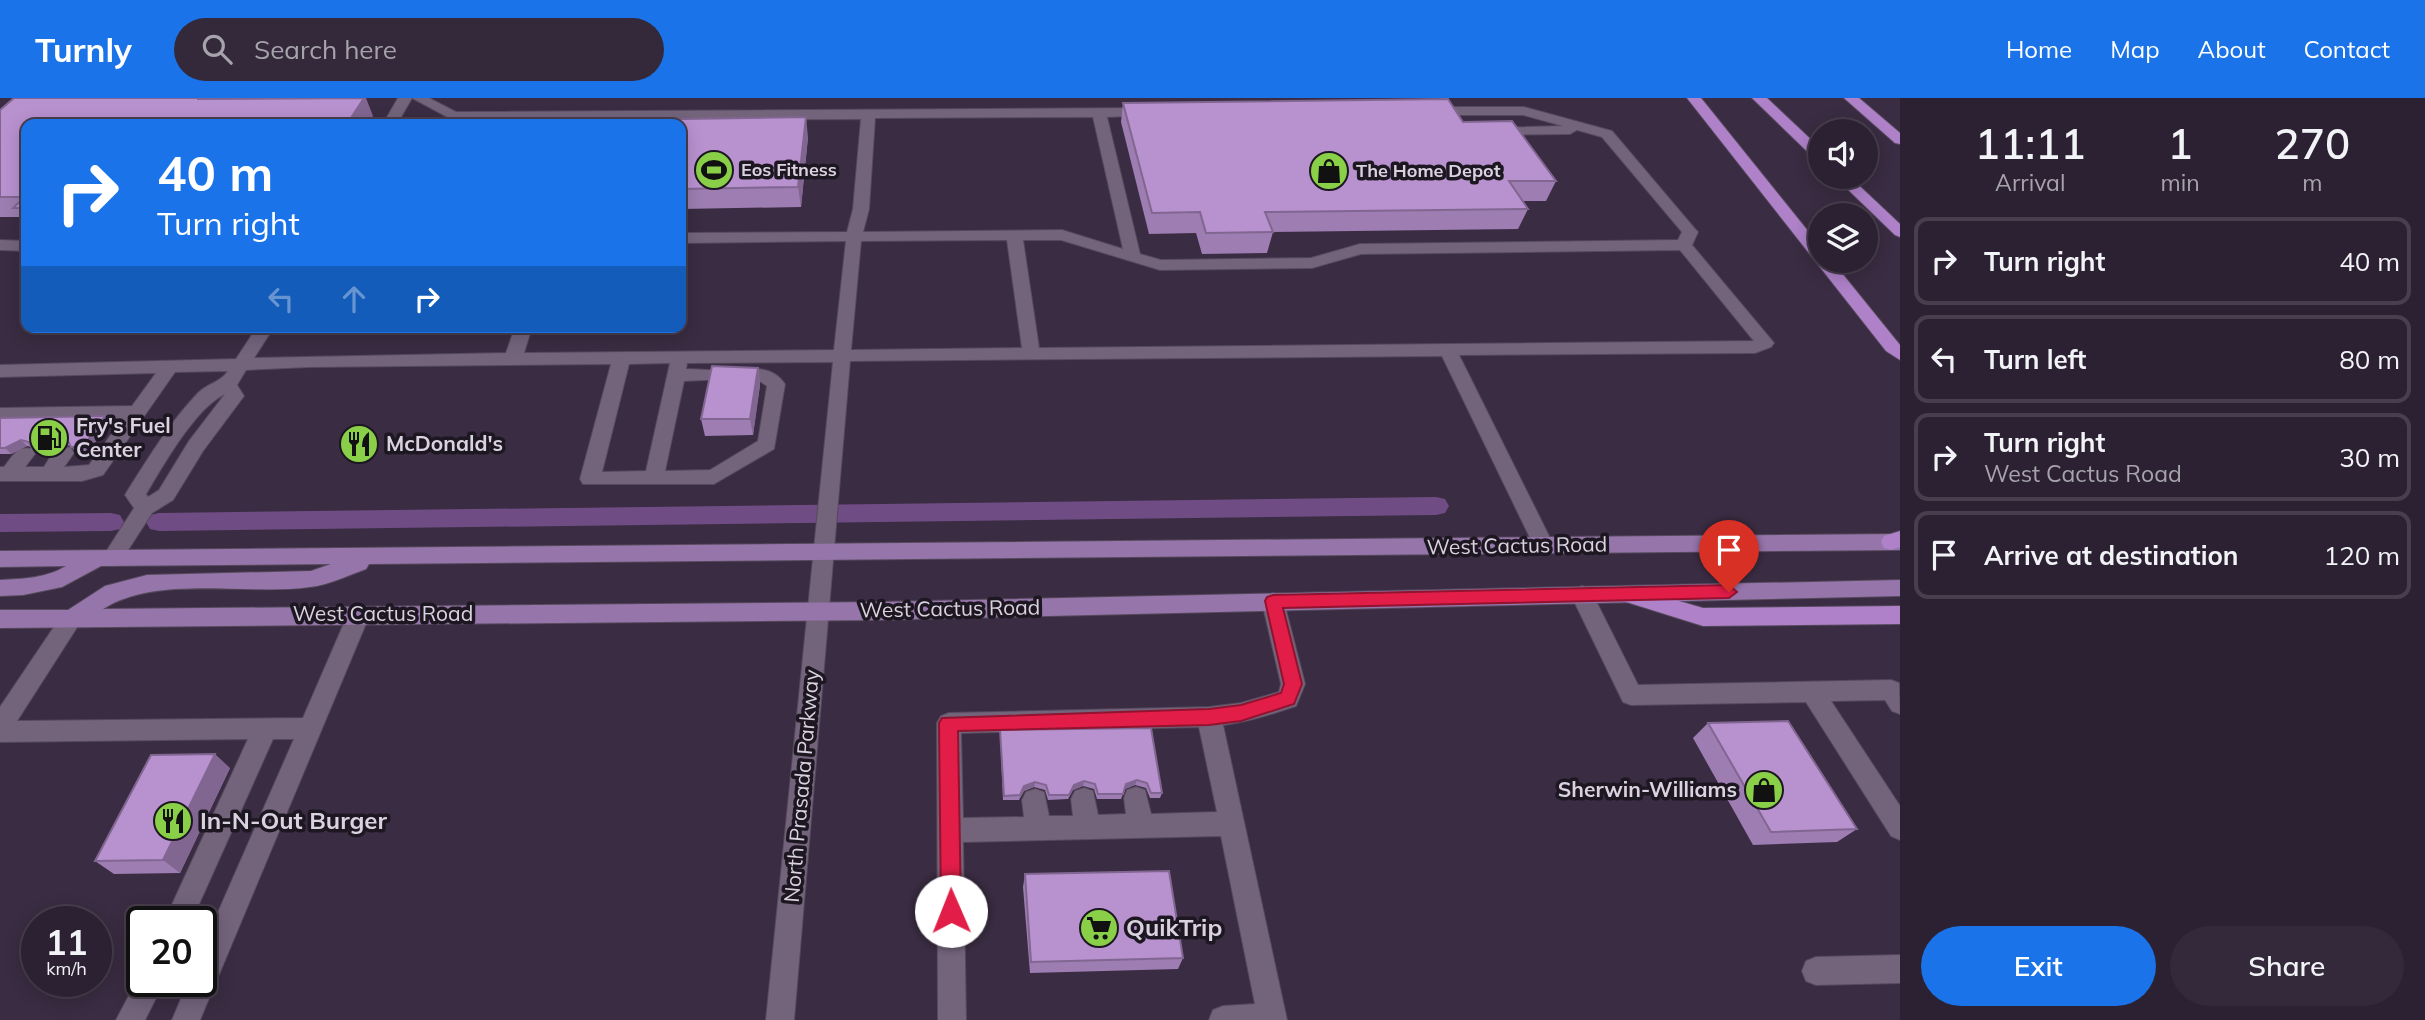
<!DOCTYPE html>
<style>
:root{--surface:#2c2132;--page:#34293a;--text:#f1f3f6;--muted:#a6a3ac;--line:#483e4d;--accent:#1a73e8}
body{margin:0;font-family:Mulish,sans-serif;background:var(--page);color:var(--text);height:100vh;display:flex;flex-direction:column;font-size:26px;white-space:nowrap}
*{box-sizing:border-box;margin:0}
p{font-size:23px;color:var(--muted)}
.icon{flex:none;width:38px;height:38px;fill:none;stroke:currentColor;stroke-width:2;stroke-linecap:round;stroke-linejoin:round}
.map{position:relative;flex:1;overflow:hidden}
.panel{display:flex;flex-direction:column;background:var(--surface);width:525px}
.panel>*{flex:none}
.top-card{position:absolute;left:21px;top:21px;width:665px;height:214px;border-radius:14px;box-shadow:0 4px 18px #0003,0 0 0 2px var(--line);background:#1a73e8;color:#fff;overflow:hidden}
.tools{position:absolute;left:1808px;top:21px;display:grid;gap:14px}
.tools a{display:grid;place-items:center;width:70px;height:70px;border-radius:50%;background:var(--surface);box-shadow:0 4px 18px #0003,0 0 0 2px var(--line);font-size:35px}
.speed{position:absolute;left:21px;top:808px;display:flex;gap:14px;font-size:35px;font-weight:700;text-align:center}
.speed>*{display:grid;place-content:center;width:91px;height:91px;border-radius:50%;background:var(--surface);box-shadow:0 4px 18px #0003,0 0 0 2px var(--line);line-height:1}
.speed small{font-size:18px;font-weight:400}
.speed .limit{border:4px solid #111;border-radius:10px;background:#fff;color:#111}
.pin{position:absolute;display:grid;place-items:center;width:60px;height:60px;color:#fff;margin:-72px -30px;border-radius:50% 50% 50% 0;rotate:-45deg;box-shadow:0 0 7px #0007}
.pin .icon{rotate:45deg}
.me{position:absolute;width:77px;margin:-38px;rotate:359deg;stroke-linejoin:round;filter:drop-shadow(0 0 5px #0008)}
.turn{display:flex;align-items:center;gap:24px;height:147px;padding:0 21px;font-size:32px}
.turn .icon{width:91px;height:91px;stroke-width:2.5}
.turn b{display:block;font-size:49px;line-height:60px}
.lanes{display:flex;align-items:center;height:66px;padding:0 21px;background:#0003;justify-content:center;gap:35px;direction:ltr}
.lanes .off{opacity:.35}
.eta{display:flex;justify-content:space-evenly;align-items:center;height:119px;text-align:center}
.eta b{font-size:42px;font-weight:600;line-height:49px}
.button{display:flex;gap:14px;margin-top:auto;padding:14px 21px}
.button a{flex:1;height:80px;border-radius:42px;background:var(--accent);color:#fff;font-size:28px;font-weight:600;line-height:80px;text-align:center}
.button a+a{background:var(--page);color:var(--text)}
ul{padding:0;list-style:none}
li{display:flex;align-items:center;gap:21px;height:88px;margin:0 14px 10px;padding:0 7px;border:4px solid var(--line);border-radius:14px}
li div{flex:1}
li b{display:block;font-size:26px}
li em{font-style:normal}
header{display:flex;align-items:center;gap:42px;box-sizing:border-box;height:98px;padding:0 35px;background:var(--accent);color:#fff}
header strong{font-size:33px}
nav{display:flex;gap:38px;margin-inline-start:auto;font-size:24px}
.search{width:490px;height:63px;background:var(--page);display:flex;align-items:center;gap:18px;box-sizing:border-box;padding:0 24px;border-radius:38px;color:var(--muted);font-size:26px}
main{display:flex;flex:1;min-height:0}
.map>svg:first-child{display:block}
</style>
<header>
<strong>Turnly</strong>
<div class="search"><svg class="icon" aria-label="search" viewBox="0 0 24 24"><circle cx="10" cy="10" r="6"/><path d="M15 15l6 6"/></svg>Search here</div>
<nav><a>Home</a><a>Map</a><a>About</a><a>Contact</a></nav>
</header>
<main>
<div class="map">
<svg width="1900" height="922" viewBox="0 0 1900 922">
<rect width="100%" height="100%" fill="#3a2c42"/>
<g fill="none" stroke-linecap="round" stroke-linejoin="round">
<g fill="#704c85" fill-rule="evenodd">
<path d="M1436 399 1445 401 1449 408 1445 415 1436 417 159 433 150 431 146 424 150 417 159 415Z"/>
<path d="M111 415 120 417 124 424 120 431 111 433 0 434V416Z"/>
</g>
<defs>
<g id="minor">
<path d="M398 0H412L397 26H383Z"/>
<path d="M412 0H429L456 14 1149 10 1156 14 1154 17 1107 19 1140 156 1161 162 1311 160 1360 146 1678 142 1682 134 1602 39 1577 32 1570 36 1493 37 1486 33 1488 30 1563 28 1523 17H1430L1423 13 1430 9H1524L1612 33 1695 131 1698 134 1692 147 1774 245 1771 249 1755 255 1459 257 1554 448 1551 454 1544 456 1537 454 1534 448 1442 258 850 263 794 922H766L833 264 687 265 686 271C700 271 716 273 730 272 751 271 771 266 785 286L774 351 714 386H583L580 381 611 266 309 269 246 272 237 287 244 298 203 353 173 402 152 415 119 466 112 468 105 466 102 460 134 410 125 397 128 392C149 359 170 324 198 295 208 285 220 285 228 273L175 274 103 377 82 383H0V369H4C12 359 17 347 32 351L35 356 25 369H44C51 358 56 346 71 350L74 355 64 369 89 367 123 320 0 322V310L132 308 156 275 0 279V267L236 261 257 229H274L254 260 506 255 515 229H532L524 255 834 252 846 143 681 145V135L847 134 853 111 861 21 608 22 607 26H593L595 22H453ZM1093 19 1123 151 1062 132 863 134 869 111 875 20ZM1007 142 1022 250 851 252 861 143ZM1023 142H1061L1160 172 1312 170 1361 156 1680 152 1754 243 1039 250ZM670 265 646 373 602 374 629 266ZM728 281 758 282 767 288 758 343 710 372 665 373 684 283ZM225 296 189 343 159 392 148 399 146 396C163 368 195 310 225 296Z"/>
<path d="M0 142 26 143V153L0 152Z"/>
<path d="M1582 488 1590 491 1638 587 1891 582 1899 585 1900 616 1892 613 1885 602 1831 603 1900 708V742L1891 738 1806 604 1631 607 1623 604 1571 497 1574 491Z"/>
<path d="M1273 495 1281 498 1284 504 1305 586 1296 608C1272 616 1248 624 1223 627L1287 922H1209L1213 912 1223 908 1255 906 1221 738 963 744 966 922H938L937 625 941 618 949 615 1209 609 1241 605 1279 594 1281 586 1262 504 1265 498ZM1199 629 1217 714 1151 716 1145 692 1136 689 1127 692 1124 700 1126 716 1098 717 1093 693 1084 690 1075 693 1071 701 1073 718H1049L1044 694 1035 691 1026 694 1022 702 1024 719 963 720 961 635Z"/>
<path d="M359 507 367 510 370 516 200 922H172L188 884H201V853L294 641H273L191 824H164L248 641 0 644V609L64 514 72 511 80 514 83 520 17 623 303 620 348 516 351 510Z"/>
<path d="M1900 857V885L1816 887 1806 883 1802 873 1806 863 1816 859Z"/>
<path d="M142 873V884H164L145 922H116Z"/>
</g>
<path id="major" d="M1900 436V452L369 466 366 471C349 477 329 487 310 489 247 498 158 476 103 511L879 504 1900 482V498L879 522 0 530V512H68L105 488 147 477 311 473 331 466 101 468 62 489 23 497 0 498V482C22 481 47 480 66 468L0 469V453Z"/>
<g id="highway">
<path d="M1687 0H1701L1820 148V163H1832L1900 247V262L1886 253Z"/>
<path d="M1752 0H1767L1820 50V62L1815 61Z"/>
<path d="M1844 0H1859L1900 35V46L1895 45Z"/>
<path d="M1835 79H1850L1900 126V139L1895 137Z"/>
<path d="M1900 433V449L1891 452 1884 450 1881 444 1884 438Z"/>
<path d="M1628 488 1703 510 1900 508V526L1703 528 1620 502 1617 496 1620 490Z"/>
</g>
</defs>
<use href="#minor" stroke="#55495c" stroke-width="2"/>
<use href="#major" stroke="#55495c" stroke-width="2"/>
<use href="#highway" stroke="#55495c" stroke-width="2"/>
<use href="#minor" fill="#73647c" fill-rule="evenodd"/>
<use href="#major" fill="#9675aa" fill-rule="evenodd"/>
<use href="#highway" fill="#ae81c8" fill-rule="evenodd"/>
</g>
<g fill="#9e7db2">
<path d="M1123 5 1463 24 1556 83 1546 103H1523L1528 111 1518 131 1273 134 1267 155 1202 156 1196 135 1149 136 1121 24Z"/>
<path d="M0 12 373 18 26 26V127L20 119H0Z"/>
<path d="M681 26 808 39 801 109 681 111Z"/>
<path d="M758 270 760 287 753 337 705 338 701 321Z"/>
<path d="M105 318 109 324 88 355H76L71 348 66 347 57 349 50 355H37L32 349 27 348 11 356H0V320Z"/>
<path d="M1708 625 1857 731 1837 744 1753 747 1693 640Z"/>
<path d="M1151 630 1162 695 1160 700H1150L1146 690 1135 687 1125 691 1121 701H1097L1094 691 1083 688 1073 692 1068 701 1048 702 1045 692 1034 689 1024 693 1019 702H1003L1000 632Z"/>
<path d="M230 670 180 775 114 776 95 763Z"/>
<path d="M1025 776 1183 860 1178 871 1030 875 1023 789Z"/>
</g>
<g fill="#816691">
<path d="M364 0H366L373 18 368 26H347Z"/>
<path d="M806 19 808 39 801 109 798 89Z"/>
<path d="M758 270 760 287 753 337 750 321Z"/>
<path d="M105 318 109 324 88 355 83 349Z"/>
<path d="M61 341 66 347 57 349 50 355 45 349 52 343Z"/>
<path d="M21 342 27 348 11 356 5 350Z"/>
<path d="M215 656 230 670 180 775 163 762Z"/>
<path d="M1137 682 1135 687 1125 691 1126 686Z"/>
<path d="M1084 683 1083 688 1073 692 1068 701 1074 687Z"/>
<path d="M1035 684 1034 689 1024 693 1019 702 1020 697 1024 688Z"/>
</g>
<g fill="#b891cf" stroke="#816691" stroke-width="2">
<path d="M14 0H198V1L364 0 347 26H26V110H13L25 99H0V12Z"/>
<path d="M1448 1 1463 24 1512 23 1556 83H1509L1528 111 1265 114 1273 134 1206 135 1200 114 1152 115 1123 5Z"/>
<path d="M806 19 798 89 681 91V26H617L619 22Z"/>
<path d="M712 268 758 270 750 321H701Z"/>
<path d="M105 318 83 349H71L68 343 61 341 52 343 45 349 32 350 29 344 21 342 5 350H0V320Z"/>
<path d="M1788 623 1857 731 1771 734 1708 625Z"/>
<path d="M1151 630 1162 695H1151L1147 685 1137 682 1126 686 1123 696H1098L1095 686 1084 683 1074 687 1069 697H1049L1046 687 1035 684 1024 688 1020 697 1004 698 1000 632Z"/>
<path d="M215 656 163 762 95 763 151 657Z"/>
<path d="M1169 773 1183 860 1031 864 1025 776Z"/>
</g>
<path fill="#e11d48" stroke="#92132f" stroke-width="2" d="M1729 487 1737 494 1729 500 1283 510 1302 586 1294 606 1241 623 1209 627 958 633 961 813 958 820 951 823 944 820 941 813 939 625 942 620 1209 611 1241 607 1281 595 1284 586 1265 503 1267 499 1273 497Z"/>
<defs>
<symbol id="stadium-disc" viewBox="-11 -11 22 22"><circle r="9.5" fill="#89cf48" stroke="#1d1721"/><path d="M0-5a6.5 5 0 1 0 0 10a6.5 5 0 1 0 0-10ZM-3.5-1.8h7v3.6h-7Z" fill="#111"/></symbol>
<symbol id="shop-disc" viewBox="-11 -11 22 22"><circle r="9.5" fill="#89cf48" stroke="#1d1721"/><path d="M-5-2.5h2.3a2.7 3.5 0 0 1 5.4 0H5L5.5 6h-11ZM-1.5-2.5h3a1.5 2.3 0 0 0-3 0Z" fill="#111"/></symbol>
<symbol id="fuel-disc" viewBox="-11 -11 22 22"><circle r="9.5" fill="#89cf48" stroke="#1d1721"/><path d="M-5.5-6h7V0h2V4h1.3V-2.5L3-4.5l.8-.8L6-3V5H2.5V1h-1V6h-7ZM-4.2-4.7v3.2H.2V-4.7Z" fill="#111"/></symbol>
<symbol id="restaurant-disc" viewBox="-11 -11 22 22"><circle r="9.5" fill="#89cf48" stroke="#1d1721"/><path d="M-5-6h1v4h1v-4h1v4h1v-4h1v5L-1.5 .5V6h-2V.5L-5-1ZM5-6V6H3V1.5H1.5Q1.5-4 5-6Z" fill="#111"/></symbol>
<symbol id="supermarket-disc" viewBox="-11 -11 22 22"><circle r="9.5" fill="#89cf48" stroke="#1d1721"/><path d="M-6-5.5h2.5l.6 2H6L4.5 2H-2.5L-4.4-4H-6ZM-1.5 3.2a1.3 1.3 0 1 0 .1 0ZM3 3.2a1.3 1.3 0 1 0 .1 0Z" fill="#111"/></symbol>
</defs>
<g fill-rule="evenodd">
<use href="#stadium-disc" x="692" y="50" width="44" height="44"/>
<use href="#shop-disc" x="1307" y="51" width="44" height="44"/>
<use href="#fuel-disc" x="27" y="318" width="44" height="44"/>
<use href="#restaurant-disc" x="337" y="324" width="44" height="44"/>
<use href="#shop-disc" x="1742" y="670" width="44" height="44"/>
<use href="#restaurant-disc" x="151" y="701" width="44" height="44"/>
<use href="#supermarket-disc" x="1077" y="808" width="44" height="44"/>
</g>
<g text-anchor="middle" stroke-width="7" stroke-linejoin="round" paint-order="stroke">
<g font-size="18" font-weight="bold" fill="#dad2e0" stroke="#1d1721" text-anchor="start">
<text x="741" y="78">Eos Fitness</text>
<text x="1356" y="79">The Home Depot</text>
</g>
<g font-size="21" font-weight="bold" fill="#dad2e0" stroke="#1d1721" text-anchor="start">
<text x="76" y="335">Fry's Fuel<tspan x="76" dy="24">Center</tspan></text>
<text x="386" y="353">McDonald's</text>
<text x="1737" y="699" text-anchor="end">Sherwin-Williams</text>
</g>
<g font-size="21" fill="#dad2e0" stroke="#1d1721">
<text transform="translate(1517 448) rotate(-1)" y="7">West Cactus Road</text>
<text transform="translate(950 511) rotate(-1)" y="7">West Cactus Road</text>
<text x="383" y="523">West Cactus Road</text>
<text transform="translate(802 688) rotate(-85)" y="7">North Prasada Parkway</text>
</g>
<g font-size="24" font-weight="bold" fill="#dad2e0" stroke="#1d1721" text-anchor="start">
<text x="200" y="731">In-N-Out Burger</text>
<text x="1126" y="838">QuikTrip</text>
</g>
</g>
</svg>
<div class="tools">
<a><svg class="icon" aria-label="sound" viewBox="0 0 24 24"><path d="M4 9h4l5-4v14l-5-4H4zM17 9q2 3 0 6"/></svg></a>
<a><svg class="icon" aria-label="layers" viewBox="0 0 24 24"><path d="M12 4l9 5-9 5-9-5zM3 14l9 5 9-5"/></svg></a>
</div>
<div class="speed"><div>11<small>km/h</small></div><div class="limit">20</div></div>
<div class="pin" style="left:1729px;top:494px;background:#d93025"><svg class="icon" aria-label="arrive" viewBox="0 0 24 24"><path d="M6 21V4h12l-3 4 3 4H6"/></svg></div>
<svg class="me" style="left:951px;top:813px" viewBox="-20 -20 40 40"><circle r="19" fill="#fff"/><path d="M0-13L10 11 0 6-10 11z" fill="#e11d48"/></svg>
<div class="top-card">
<div class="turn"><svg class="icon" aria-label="right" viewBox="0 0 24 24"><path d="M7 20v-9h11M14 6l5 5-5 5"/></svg><div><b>40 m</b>Turn right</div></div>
<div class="lanes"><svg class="icon off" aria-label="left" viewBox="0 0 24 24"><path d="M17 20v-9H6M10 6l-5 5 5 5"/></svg><svg class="icon off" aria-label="ahead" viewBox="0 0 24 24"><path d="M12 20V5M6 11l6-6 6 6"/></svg><svg class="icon" aria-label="right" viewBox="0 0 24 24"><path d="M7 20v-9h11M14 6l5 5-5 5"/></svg></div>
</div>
</div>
<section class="panel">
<div class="eta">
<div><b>11:11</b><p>Arrival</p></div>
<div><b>1</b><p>min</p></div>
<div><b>270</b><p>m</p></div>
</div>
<ul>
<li><svg class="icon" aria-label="right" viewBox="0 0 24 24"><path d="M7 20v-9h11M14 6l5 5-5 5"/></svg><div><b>Turn right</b></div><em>40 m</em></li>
<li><svg class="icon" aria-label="left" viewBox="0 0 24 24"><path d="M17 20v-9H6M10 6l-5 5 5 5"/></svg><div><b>Turn left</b></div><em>80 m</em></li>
<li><svg class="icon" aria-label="right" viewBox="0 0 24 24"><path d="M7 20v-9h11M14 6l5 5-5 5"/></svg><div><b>Turn right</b><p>West Cactus Road</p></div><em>30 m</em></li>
<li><svg class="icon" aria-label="arrive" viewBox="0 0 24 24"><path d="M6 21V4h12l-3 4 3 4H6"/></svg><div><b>Arrive at destination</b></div><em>120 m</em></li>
</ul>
<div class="button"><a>Exit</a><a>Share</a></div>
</section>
</main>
